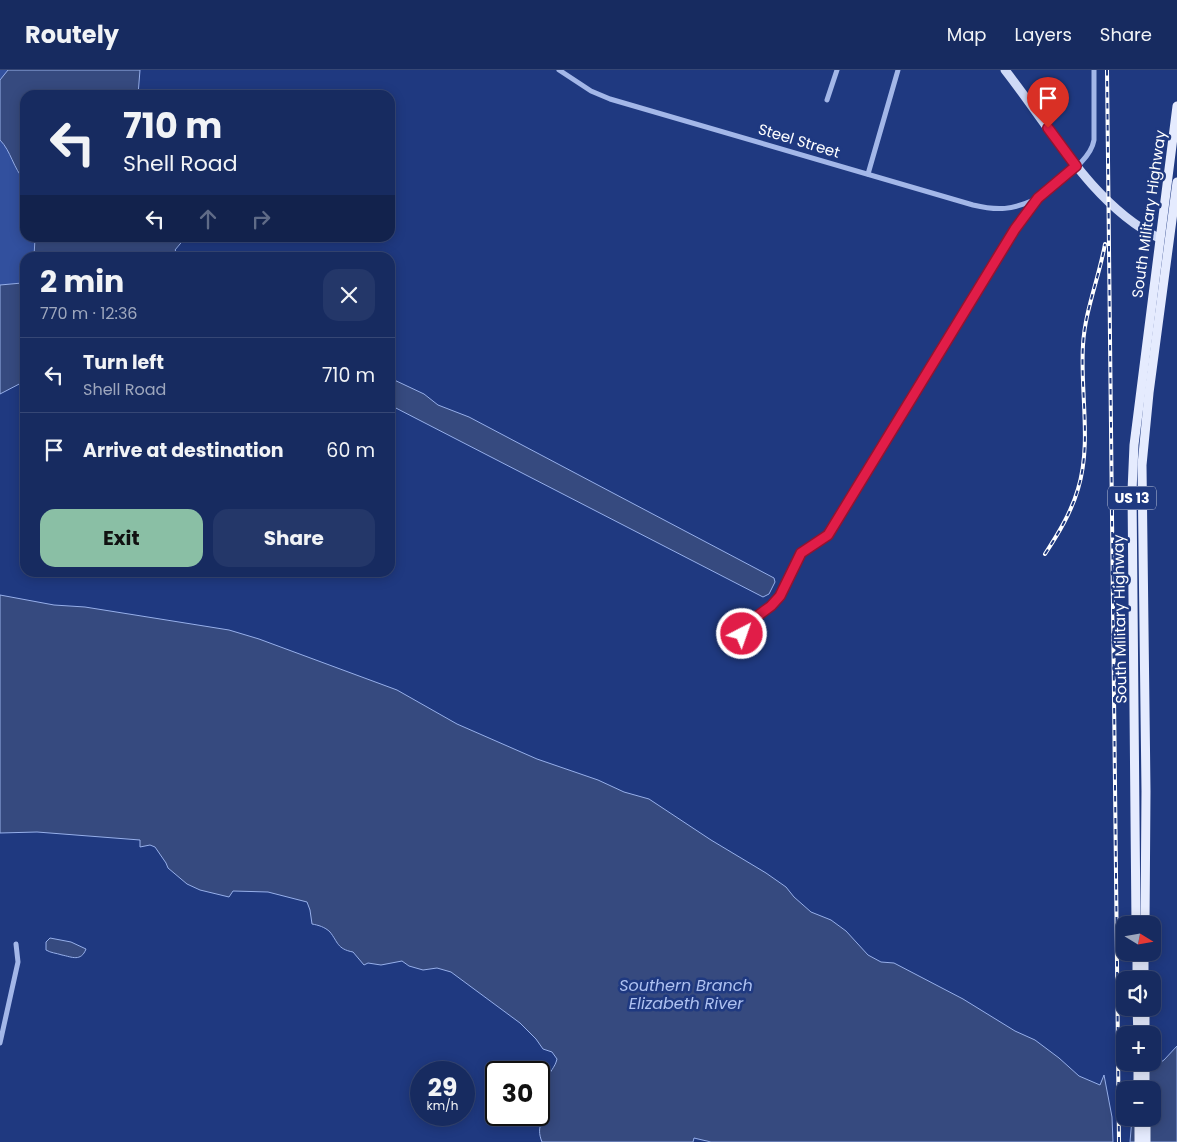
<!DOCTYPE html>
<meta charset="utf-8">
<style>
:root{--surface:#172b60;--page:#243769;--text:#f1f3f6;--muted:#9ea7bd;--line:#364775;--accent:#8abfa5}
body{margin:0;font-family:Poppins,sans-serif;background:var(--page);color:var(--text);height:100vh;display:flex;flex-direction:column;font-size:19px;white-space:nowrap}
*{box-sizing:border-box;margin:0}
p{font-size:16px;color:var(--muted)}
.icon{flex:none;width:28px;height:28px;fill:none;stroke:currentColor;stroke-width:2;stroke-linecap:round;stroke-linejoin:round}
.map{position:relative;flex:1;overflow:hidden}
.drawer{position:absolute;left:20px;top:182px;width:375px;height:325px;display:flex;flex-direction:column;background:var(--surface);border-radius:15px;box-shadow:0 2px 12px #0003,0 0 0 1px var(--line)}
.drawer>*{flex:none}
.guide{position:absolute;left:20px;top:20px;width:375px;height:152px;border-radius:15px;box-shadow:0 2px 12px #0003,0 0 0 1px var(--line);background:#172b60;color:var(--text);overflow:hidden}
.needle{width:32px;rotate:101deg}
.controls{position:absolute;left:1116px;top:846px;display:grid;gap:10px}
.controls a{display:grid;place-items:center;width:45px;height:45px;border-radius:10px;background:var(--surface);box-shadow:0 2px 12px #0003,0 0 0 1px var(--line);font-size:25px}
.speed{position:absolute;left:410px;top:991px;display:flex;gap:10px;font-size:25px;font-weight:700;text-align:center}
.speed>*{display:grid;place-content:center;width:65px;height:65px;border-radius:50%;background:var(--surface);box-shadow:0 2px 12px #0003,0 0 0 1px var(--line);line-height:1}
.speed small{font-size:12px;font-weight:400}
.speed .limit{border:2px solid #111;border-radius:8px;background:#fff;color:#111}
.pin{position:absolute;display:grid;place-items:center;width:42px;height:42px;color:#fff;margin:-51px -21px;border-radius:50% 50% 50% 0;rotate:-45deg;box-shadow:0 0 5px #0007}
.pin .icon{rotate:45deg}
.me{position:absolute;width:55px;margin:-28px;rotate:41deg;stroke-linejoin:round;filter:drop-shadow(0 0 4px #0008)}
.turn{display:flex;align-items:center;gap:18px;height:105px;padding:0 20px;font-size:22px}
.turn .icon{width:65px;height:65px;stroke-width:2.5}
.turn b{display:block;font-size:35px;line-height:42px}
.lanes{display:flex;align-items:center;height:48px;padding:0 20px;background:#0003;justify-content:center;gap:25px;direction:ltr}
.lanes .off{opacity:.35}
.round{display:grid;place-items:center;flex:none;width:52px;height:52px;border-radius:15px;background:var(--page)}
.head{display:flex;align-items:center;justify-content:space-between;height:85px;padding:0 20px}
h1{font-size:30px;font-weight:700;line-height:38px}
.action{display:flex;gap:10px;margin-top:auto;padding:10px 20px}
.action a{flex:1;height:58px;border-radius:15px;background:var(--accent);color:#111;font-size:20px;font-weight:700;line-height:58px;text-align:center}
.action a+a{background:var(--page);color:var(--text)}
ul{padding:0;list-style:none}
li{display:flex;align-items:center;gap:15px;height:75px;padding:0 20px;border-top:1px solid var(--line)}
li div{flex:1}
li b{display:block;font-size:19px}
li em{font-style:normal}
header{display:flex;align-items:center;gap:30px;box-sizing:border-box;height:70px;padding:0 25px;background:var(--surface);border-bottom:1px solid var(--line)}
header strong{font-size:24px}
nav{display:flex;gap:28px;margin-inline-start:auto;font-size:18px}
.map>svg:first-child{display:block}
</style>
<header>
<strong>Routely</strong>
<nav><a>Map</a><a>Layers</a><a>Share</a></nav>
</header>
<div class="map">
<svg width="1177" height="1072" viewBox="0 0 1177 1072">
<rect width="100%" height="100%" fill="#1f3980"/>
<path fill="#32509e" d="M0 0H56L25 25V168H35L34 187 25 188V234L0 254Z"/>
<g fill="#364a7f" stroke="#96afea">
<path d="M8 0H140L138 25H25V111C13 98 11 81 0 70V10Z"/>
<path d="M35 168H185L175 180 181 187H34Z"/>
<path d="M25 209V311L0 324V215L22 213Z"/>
<path d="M390 308 424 324 438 335 469 347 774 508 775 512 769 524 763 527 390 335Z"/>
<path d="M0 525 54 535 85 537 229 560 259 569 397 620 457 654 537 689 598 710 624 722 649 729 711 770 766 803 786 817 794 827 811 842 831 850 846 861 868 885 881 892 894 893 963 929 1015 961 1035 970 1059 988 1079 1006 1100 1015 1104 1005 1112 1047 1113 1072H711L694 1068 693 1072H542C535 1055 545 1050 548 1034 550 1026 547 1018 548 1010 549 1001 555 998 557 989L552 982 543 979 536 969 520 953 451 902 437 898 423 900 409 896 402 891 381 895 368 893 364 895 353 882C337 879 338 872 330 862 325 857 318 855 312 854L310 840 307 832 268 822 233 821 229 827 200 820 187 814 168 798 166 793 155 777 150 775 140 777V770L37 762 0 763Z"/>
<path d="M50 868 71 872 86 879C81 892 72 887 62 885 56 883 51 883 46 880V872Z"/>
<path d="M1177 976V1072H1130L1132 1048H1152V1020H1131V1012L1164 990Z"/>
</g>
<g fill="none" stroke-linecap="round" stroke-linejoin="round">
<g stroke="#a3b7e8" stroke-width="5">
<path d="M559 0 591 21 610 29 973 135C998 141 1012 140 1036 129"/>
<path d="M827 30 837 0"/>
<path d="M868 104 898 0"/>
<path d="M742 564 752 550 771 536 780 526 801 483 829 465 1015 159C1023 149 1030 137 1038 128 1055 111 1090 94 1094 70V0"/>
<path d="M0 973 18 892 16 874"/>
</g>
<path stroke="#ced9f6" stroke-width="9" d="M1005 0C1049 56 1094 137 1159 168"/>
<g stroke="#e5ebfe" stroke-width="9">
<path d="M1136 855 1132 421 1134 375 1177 36"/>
<path d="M1145 855 1146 721 1142 395 1149 323 1177 112"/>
<path d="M1137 882V910"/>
<path d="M1144 910V882"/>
<path d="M1137 938 1138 965"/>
<path d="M1145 938V965"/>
<path d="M1138 992V1020"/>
<path d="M1145 992V1020"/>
<path d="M1139 1048V1072"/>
<path d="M1146 1048V1072"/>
</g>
<defs>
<g id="rail">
<path d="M1107 0 1119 1072"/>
<path d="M1045 484C1058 464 1071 443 1078 419 1092 373 1080 322 1083 275 1085 240 1099 208 1105 174"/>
</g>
</defs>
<use href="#rail" stroke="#fff" stroke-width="4"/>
<use href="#rail" stroke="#1f3980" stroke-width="2" stroke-dasharray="5.5" stroke-linecap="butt"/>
</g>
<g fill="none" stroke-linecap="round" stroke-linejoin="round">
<defs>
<path id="route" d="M742 564 752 550 771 536 780 526 801 483 828 465 1015 159 1038 128 1076 96 1048 58"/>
</defs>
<use href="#route" stroke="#92132f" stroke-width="12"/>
<use href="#route" stroke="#e11d48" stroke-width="9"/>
</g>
<g text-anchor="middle" stroke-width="5" stroke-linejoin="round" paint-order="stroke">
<rect fill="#1f3980" stroke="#bcc4d9" stroke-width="1" x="1108" y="416.5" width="48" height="23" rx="4"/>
<g font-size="14" font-weight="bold" fill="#fff">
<text x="1132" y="433">US 13</text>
</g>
<g font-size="15" fill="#fff" stroke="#1f3980">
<text transform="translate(799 71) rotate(17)" y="5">Steel Street</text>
<text transform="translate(1149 144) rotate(-82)" y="5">South Military Highway</text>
<text transform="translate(1120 549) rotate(-91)" y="5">South Military Highway</text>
</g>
<g font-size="16" font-style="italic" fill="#aec1f0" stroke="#1f3980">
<text x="686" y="921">Southern Branch<tspan x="686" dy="18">Elizabeth River</tspan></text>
</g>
</g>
</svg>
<div class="controls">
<a><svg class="needle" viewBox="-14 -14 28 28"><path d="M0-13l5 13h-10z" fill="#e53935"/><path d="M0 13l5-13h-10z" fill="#9ea7bd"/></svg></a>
<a><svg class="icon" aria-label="sound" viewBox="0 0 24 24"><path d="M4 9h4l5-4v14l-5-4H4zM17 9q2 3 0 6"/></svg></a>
<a>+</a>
<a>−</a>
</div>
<div class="speed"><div>29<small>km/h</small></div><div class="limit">30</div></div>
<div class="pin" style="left:1048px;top:58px;background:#d93025"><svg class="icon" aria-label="arrive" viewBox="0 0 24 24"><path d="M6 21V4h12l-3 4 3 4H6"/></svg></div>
<svg class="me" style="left:742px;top:564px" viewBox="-20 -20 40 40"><circle r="17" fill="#e11d48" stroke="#fff" stroke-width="3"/><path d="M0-11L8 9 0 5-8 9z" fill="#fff"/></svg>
<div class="guide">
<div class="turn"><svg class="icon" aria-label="left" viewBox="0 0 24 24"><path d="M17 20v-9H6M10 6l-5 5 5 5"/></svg><div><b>710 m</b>Shell Road</div></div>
<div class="lanes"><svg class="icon" aria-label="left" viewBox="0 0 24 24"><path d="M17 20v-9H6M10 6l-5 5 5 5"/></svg><svg class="icon off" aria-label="ahead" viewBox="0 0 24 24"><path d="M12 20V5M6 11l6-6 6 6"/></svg><svg class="icon off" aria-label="right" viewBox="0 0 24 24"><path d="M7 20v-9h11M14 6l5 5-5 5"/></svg></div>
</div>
<section class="drawer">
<div class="head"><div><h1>2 min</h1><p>770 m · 12:36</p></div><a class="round"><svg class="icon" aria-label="close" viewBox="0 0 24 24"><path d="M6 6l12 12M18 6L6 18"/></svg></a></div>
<ul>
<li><svg class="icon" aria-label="left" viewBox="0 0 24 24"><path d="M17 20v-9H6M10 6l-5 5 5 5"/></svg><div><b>Turn left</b><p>Shell Road</p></div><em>710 m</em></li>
<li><svg class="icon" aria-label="arrive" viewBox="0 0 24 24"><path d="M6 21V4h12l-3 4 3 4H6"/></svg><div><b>Arrive at destination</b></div><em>60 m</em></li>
</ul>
<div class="action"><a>Exit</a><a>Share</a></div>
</section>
</div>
